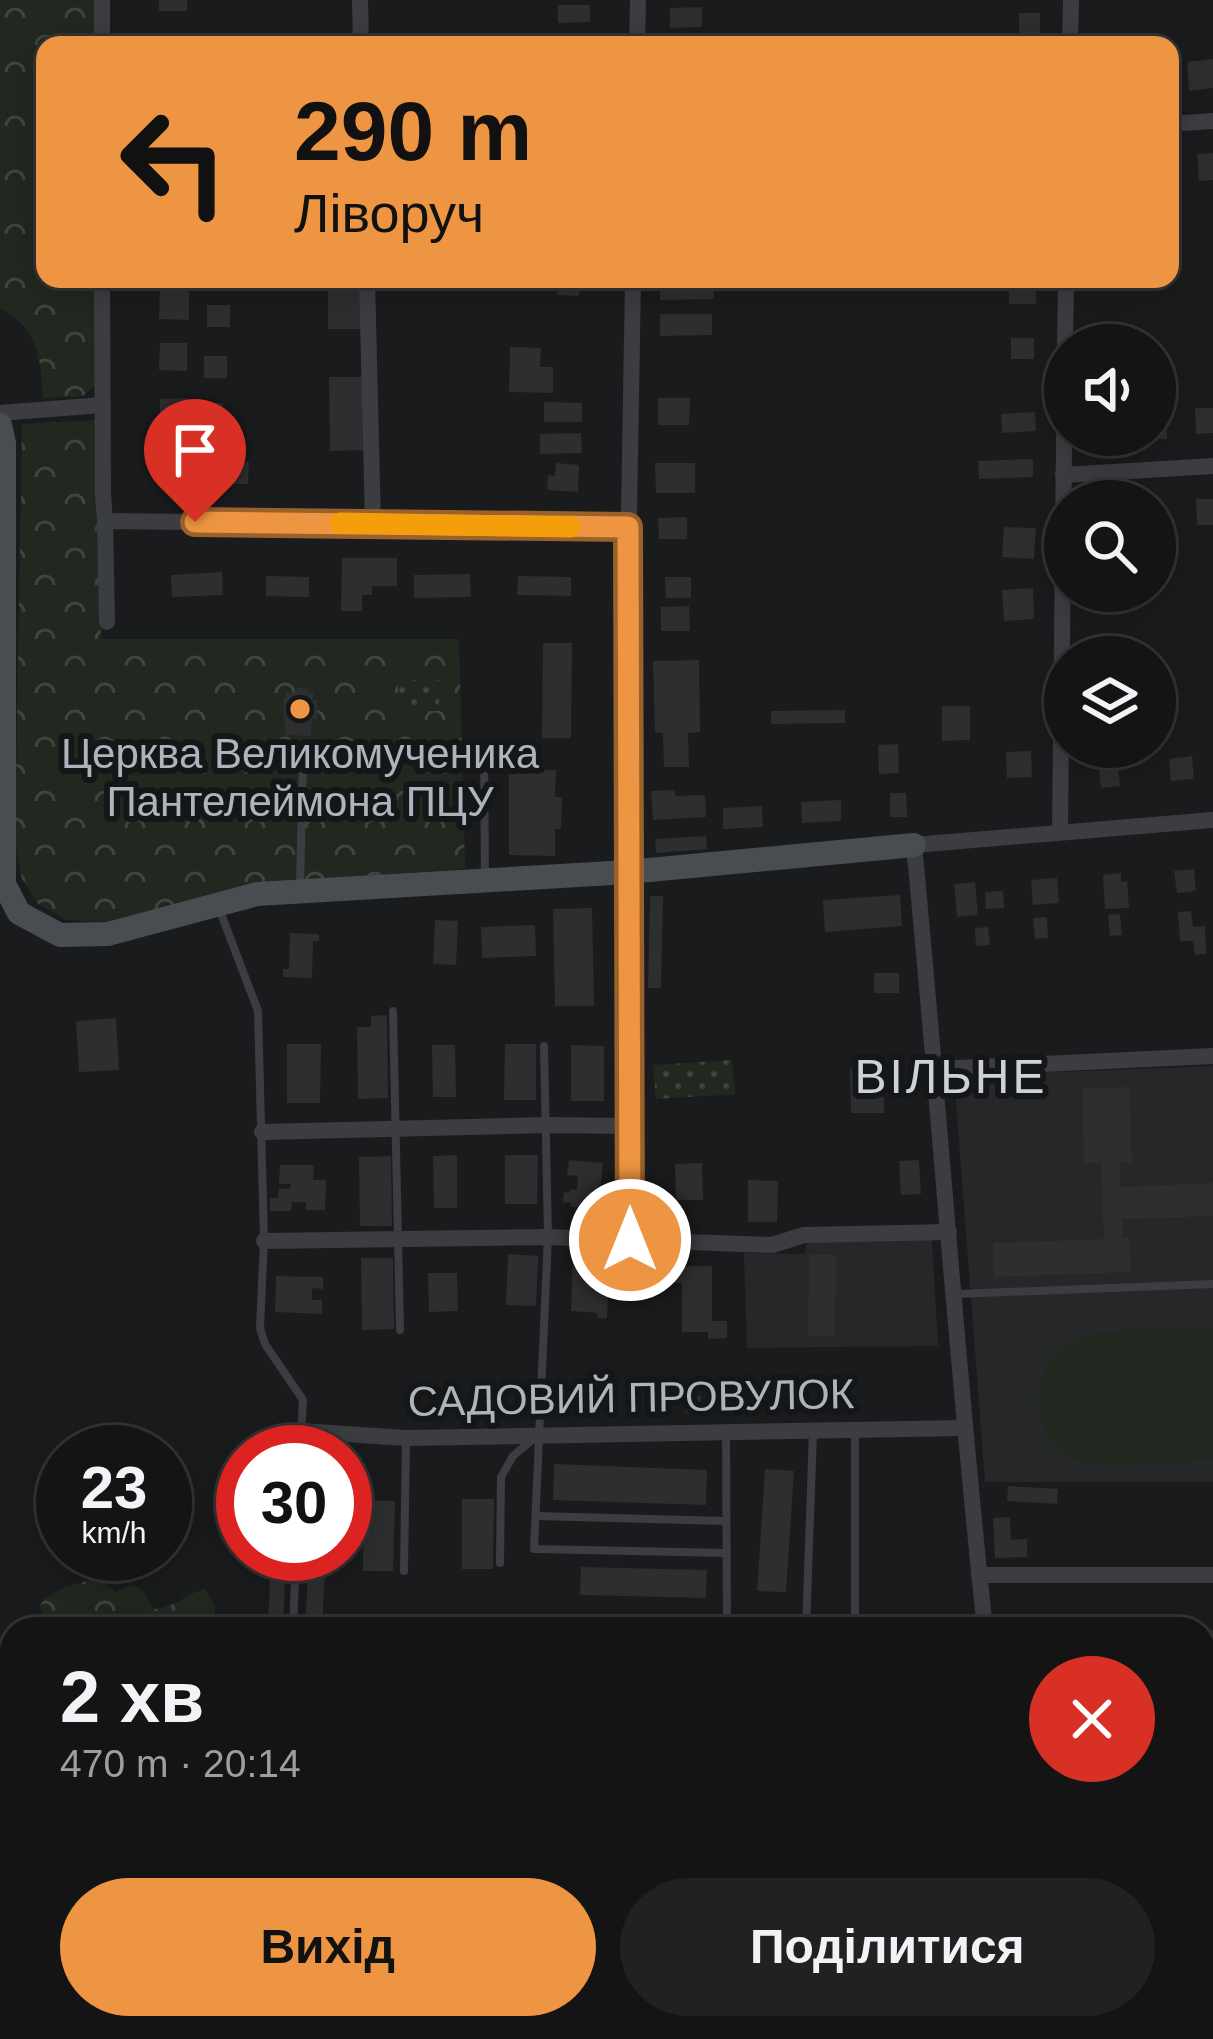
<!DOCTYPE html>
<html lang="uk">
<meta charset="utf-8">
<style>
:root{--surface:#141415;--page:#212122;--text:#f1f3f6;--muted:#9d9ea0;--line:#333334;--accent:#ed9542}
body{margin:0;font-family:Helvetica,sans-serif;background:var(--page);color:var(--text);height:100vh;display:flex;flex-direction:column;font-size:45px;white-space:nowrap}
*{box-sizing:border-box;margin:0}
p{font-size:39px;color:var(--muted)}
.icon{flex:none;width:66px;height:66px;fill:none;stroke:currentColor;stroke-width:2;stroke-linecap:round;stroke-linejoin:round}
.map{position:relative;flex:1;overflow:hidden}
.drawer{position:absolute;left:0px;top:1617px;width:1215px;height:423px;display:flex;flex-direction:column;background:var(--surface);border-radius:36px 36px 0 0;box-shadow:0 6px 30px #0003,0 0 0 3px var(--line)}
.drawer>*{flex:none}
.guide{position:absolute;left:36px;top:36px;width:1143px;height:252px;border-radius:24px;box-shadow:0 6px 30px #0003,0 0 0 3px var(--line);background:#ed9542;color:#111;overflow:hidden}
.controls{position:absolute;left:1044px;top:324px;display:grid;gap:24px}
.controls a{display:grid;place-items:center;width:132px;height:132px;border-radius:50%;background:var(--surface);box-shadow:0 6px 30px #0003,0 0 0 3px var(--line);font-size:60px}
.speed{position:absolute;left:36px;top:1425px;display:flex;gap:24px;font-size:60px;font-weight:700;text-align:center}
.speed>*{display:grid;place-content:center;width:156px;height:156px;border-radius:50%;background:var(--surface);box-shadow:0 6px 30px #0003,0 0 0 3px var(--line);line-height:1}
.speed small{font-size:30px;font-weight:400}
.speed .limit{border:18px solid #d22;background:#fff;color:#111}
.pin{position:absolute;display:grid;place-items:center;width:102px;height:102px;color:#fff;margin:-123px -51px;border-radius:50% 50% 50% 0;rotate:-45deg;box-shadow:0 0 12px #0007}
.pin .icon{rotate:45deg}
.me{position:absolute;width:132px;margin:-66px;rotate:0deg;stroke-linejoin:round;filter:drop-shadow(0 0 9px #0008)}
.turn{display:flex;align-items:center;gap:42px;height:252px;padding:0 60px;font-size:54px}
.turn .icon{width:156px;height:156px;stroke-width:2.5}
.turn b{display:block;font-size:84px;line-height:102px}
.round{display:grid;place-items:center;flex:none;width:126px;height:126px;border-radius:63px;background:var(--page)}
.head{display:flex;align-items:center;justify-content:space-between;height:204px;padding:0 60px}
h1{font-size:72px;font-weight:700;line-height:90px}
.button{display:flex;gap:24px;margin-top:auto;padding:24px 60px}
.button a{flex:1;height:138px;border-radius:72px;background:var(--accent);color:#111;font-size:48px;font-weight:700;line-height:138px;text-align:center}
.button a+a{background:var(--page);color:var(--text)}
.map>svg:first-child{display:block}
</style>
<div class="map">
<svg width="1213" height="2039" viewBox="0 0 1213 2039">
<defs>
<pattern id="forest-crowns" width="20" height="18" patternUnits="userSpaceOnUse" patternTransform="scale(3)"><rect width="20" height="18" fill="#202820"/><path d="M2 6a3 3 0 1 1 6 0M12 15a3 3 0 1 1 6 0" fill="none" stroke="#3e453e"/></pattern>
<pattern id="park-dots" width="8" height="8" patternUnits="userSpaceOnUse" patternTransform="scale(3)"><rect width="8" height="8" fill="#202820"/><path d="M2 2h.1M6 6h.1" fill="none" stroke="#3e453e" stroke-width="1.8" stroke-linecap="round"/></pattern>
</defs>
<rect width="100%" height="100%" fill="#1a1b1c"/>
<g fill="#262729">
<path d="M1213 1066V1482H985L954 1076Z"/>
<path d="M932 1239 938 1346 747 1348 744 1253 805 1254 807 1240Z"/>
</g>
<g fill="url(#forest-crowns)">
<path d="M0 0H100L99 45H45V279H98V383L83 396 43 398C40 356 40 331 0 308Z"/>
<path d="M96 420V493L101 639H459L465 869 258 883 111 922 67 920 38 904 22 879 15 843 22 424Z"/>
<path d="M98 1578 116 1592 131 1585C146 1589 147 1596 153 1609 172 1609 185 1594 205 1589L215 1607V1629C163 1629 90 1638 43 1616L40 1605C52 1588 78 1583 98 1578Z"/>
<path d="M12 2017V2028L205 2030 133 2039H0V2018Z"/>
</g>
<g fill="url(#park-dots)">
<rect x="398" y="680" width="41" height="31"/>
<path d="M732 1060 735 1094 656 1099 653 1065Z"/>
<path d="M1203 1959H1213V2039H1031V2028H1203Z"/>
</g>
<path fill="#202820" d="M1213 1328V1459C1180 1461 1113 1470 1083 1462 1052 1454 1035 1421 1039 1390 1042 1369 1055 1349 1075 1340 1103 1327 1179 1329 1213 1328Z"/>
<g fill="#2d2e30">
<rect x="159" y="0" width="28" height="11"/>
<path d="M558 5H590V22L558 23Z"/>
<path d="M702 7V27L670 28V8Z"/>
<rect x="1019" y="13" width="21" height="20"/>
<path d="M161 35 189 36V45H161Z"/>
<path d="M1213 59V88L1189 91 1187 62Z"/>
<path d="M1213 153V180L1199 181 1197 154Z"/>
<rect x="328" y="279" width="36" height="50"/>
<path d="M558 279H580L579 296 557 295Z"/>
<path d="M660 279H714V299L660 300Z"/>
<rect x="1009" y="279" width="27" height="25"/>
<path d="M160 285 189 286V320L159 319Z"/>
<rect x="207" y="305" width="23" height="22"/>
<path d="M660 314H712V335L660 336Z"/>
<rect x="1011" y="338" width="23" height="21"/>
<path d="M160 343H187V371L159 370Z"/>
<path d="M510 347 541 348 540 367H553V393L509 392Z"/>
<rect x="204" y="356" width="23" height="22"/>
<path d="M329 377H362L363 450 330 451Z"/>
<path d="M188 398 189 427H160V399Z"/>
<path d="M658 398H690L689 425H658Z"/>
<path d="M544 402 582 403V422H544Z"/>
<path d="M200 403H223L222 425H200Z"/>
<path d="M1195 408H1213V433L1196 434Z"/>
<path d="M1035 412 1036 431 1002 433 1001 414Z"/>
<path d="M1155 413H1166L1167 439H1155Z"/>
<path d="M581 433 582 453 540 454V434Z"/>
<path d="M1033 459V477L979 479 978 461Z"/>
<path d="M160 462H189L188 485 159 484Z"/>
<path d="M226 462H249L248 484H226Z"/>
<path d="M556 463 579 465 578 492 547 490 548 475 555 476Z"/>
<path d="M655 463H695V493H656Z"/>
<path d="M1196 499H1213V525H1197Z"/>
<path d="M1155 508H1165L1166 533 1155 534Z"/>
<path d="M687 517V539H659L658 518Z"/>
<path d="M1004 527 1036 528 1034 559 1002 557Z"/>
<path d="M342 558H397V586H372V595H362V611H341Z"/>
<path d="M222 572 223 595 172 597 171 575Z"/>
<path d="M470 574 471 597 414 598V575Z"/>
<path d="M266 576 309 577V597L266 596Z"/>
<path d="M518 576 571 577V596L517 595Z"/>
<path d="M665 577H691V598H666Z"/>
<path d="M1033 588 1034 619 1004 621 1002 590Z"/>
<path d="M689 606 690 631H661V607Z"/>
<path d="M543 643H572L571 738H542Z"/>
<path d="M699 660 700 732 688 733 689 767H664L663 733H655L653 661Z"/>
<path d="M299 687 308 689 309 693H314L313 700H317V719L312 718 311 736 285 735 283 698H286V692L294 693Z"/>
<path d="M942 706H970V740L942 741Z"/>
<path d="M845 710V723L771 724V711Z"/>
<path d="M898 744 899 773 879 774 878 745Z"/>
<path d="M1031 751 1032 777 1007 778 1006 752Z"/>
<path d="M1192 756 1194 779 1171 781 1169 759Z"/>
<path d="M1117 759 1120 786 1101 788 1098 762Z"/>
<path d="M509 770H556L555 797H562L561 829H555V856L509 855Z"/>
<path d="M675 790V796L705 795 706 817 653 820 651 791Z"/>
<path d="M890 793H906L907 817H890Z"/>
<path d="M841 800V821L802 823 801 802Z"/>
<path d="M762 806 763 827 723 829V808Z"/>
<path d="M706 836 707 849 656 853 655 839Z"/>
<path d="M1194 869 1196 891 1177 893 1174 871Z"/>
<path d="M1121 873V882L1127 881 1129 908 1105 909 1103 875Z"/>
<path d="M1057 878 1059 903 1033 905 1031 880Z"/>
<path d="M975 882 978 915 957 917 954 884Z"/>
<path d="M1003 891 1004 908 986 909 985 892Z"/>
<path d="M900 895 902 926 825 932 823 900Z"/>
<path d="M650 896H663L661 988H648Z"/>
<path d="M592 908 594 1006H555L553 909Z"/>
<path d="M1191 911 1193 927 1205 926 1206 954 1195 955 1193 941H1180L1178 912Z"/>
<path d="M1120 914 1122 935 1110 936 1108 915Z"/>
<path d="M1047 917 1048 938 1035 939 1033 918Z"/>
<path d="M435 920 458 921 456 965 433 964Z"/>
<path d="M535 925 536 956 482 958 481 927Z"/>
<path d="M988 927 990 945 976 946 975 928Z"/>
<path d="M290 933 319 934V941H313L312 978 283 977V969H289Z"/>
<rect x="874" y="973" width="25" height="20"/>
<path d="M387 1015 388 1098 358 1099 357 1027H371V1016Z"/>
<path d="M116 1018 119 1070 79 1072 76 1021Z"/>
<path d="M287 1044H321L320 1103H287Z"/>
<path d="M505 1044H536V1100H504Z"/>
<path d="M432 1045H455L456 1097H433Z"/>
<path d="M571 1045 604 1046V1101H571Z"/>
<path d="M883 1068 884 1113H851L850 1069Z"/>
<path d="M1129 1087 1132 1162H1120L1121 1187 1213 1183V1216L1122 1219 1123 1238H1129L1131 1272 994 1277 993 1243 1104 1239 1101 1163H1084L1082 1088Z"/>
<path d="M457 1155V1208H434L433 1156Z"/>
<path d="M505 1155H538L537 1204H505Z"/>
<path d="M391 1156 392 1226H360L359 1157Z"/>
<path d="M569 1160 603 1163 599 1203 584 1202 583 1208 571 1207V1203L563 1202 564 1192 569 1193 570 1189 577 1190 578 1176 567 1175Z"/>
<path d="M919 1160 921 1194 901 1195 899 1161Z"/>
<path d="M702 1163 703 1200H676L675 1164Z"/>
<path d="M280 1165H314L313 1180H326L325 1210H305L306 1202H292L291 1211H270V1198H278L279 1188 290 1189 291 1184H279Z"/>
<path d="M748 1180 778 1181 777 1222H748Z"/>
<path d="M600 1251H610L607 1318H597V1313L571 1311 573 1255 599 1256Z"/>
<path d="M508 1254 538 1256 536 1306 506 1305Z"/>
<path d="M809 1255H836L835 1336H808Z"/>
<path d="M361 1258H393L394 1329 362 1330Z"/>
<path d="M682 1266H712V1321H727V1338L708 1339V1332H682V1283H669V1271H682Z"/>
<path d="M428 1273H457L458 1311 429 1312Z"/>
<path d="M276 1276 323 1277V1289L312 1288V1300H322V1314L275 1312Z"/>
<path d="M687 1395 701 1396 699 1413H685Z"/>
<rect x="275" y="1436" width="15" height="16"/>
<path d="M554 1464 707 1470 706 1505 553 1500Z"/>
<path d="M765 1469 794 1471 786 1592 757 1591Z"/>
<path d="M1008 1486 1058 1489 1057 1504 1007 1501Z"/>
<path d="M462 1499H494L493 1569H462Z"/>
<path d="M364 1500 395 1501 393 1571H363Z"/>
<path d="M1010 1517 1011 1540 1027 1539V1557L995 1558 993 1518Z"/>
<path d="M271 1554H286L283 1629H268Z"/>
<path d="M309 1554H326L322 1629H305Z"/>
<path d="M581 1567 707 1570 706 1598 580 1595Z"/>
<rect x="1203" y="1630" width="10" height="37"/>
<rect x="1203" y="1745" width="10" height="31"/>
<path d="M245 2028H282L283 2039H246Z"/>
</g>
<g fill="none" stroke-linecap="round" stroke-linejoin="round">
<g stroke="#3b3d41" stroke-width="8">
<path d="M484 746 485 879"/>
<path d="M300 884 303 762"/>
<path d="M220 911 258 1011 264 1241 260 1328 265 1344 303 1400 300 1452"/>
<path d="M393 1011 400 1330"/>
<path d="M544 1046 548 1237 534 1549 727 1553"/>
<path d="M957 1294 1213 1284"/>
<path d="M726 1433 727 1629"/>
<path d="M536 1516 726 1521"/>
<path d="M500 1563 501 1477 513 1456 533 1439"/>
<path d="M404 1571 406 1440"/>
<path d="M293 1629 296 1554"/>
<path d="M806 1629 813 1432"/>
<path d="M833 1629 855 1628V1431"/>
</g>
<g stroke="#3b3d41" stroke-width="16">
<path d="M360 0 361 45"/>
<path d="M102 45V0"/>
<path d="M637 45 638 0"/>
<path d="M1070 45 1071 0"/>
<path d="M1170 124 1213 121"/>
<path d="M102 279 103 494 105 521"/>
<path d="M367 279 373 524"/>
<path d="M1065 345 1066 279"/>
<path d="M0 413 102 405"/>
<path d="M1063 475 1213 466"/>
<path d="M107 622 105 521 628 527"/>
<path d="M1060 831 1065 351"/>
<path d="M936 1069 1213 1056"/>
<path d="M262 1132 546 1125 629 1126"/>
<path d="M264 1241 548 1237 772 1245 804 1235 949 1232"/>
<path d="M630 1241 627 632 633 279"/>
<path d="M300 1431 406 1438 964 1428"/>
<path d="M979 1575H1213"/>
<path d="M985 1629C957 1368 939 1106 914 845L1213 820"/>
<path d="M1203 1822H1213"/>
<path d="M1203 1954H1213"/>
<path d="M1019 2028V2039"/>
<path d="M169 2039 213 2033"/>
<path d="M768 2039 969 2028"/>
</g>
<path stroke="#494d51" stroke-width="24" d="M0 425 4 443V884L19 913 60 935 108 934 257 894 628 872 914 845"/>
</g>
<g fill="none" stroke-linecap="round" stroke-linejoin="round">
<defs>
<path id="route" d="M195 522 628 527 630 1240"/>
</defs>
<use href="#route" stroke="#9a612b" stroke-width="30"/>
<use href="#route" stroke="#ed9542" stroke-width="21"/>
<path stroke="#f59e0b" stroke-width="21" d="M340 523 570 527"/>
</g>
<circle fill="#ed9542" stroke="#151617" stroke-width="4.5" cx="300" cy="709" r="12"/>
<g text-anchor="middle" stroke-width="12" stroke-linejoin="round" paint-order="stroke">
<g font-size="42" fill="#adb4bb" stroke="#151617">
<text x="300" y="768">Церква Великомученика<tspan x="300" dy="48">Пантелеймона ПЦУ</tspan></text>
</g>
<g font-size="42" fill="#adb4bb" stroke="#151617">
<text transform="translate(631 1397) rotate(-1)" y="15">САДОВИЙ ПРОВУЛОК</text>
</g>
<g font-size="48" letter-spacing="3" fill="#ced2d7" stroke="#151617">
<text x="951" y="1093">ВІЛЬНЕ</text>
</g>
</g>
</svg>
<div class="controls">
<a><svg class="icon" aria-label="sound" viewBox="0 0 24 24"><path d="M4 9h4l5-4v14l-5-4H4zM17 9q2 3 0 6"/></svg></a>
<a><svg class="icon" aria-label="search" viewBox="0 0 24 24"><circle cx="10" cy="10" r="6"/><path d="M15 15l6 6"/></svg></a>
<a><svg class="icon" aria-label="layers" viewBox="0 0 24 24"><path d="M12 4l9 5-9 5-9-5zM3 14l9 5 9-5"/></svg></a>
</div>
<div class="speed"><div>23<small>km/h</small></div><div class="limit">30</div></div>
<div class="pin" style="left:195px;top:522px;background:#d93025"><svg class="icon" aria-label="arrive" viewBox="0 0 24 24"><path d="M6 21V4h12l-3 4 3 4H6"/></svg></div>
<svg class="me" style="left:630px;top:1240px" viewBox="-20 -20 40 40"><circle r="17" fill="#ed9542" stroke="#fff" stroke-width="3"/><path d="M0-11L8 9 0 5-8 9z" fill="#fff"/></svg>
<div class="guide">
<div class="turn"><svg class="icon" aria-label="left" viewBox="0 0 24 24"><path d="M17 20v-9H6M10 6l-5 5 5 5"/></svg><div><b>290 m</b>Ліворуч</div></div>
</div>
<section class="drawer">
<div class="head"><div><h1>2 хв</h1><p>470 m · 20:14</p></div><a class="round" style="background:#d93025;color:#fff"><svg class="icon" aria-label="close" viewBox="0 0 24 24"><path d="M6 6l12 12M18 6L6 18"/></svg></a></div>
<div class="button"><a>Вихід</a><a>Поділитися</a></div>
</section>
</div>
